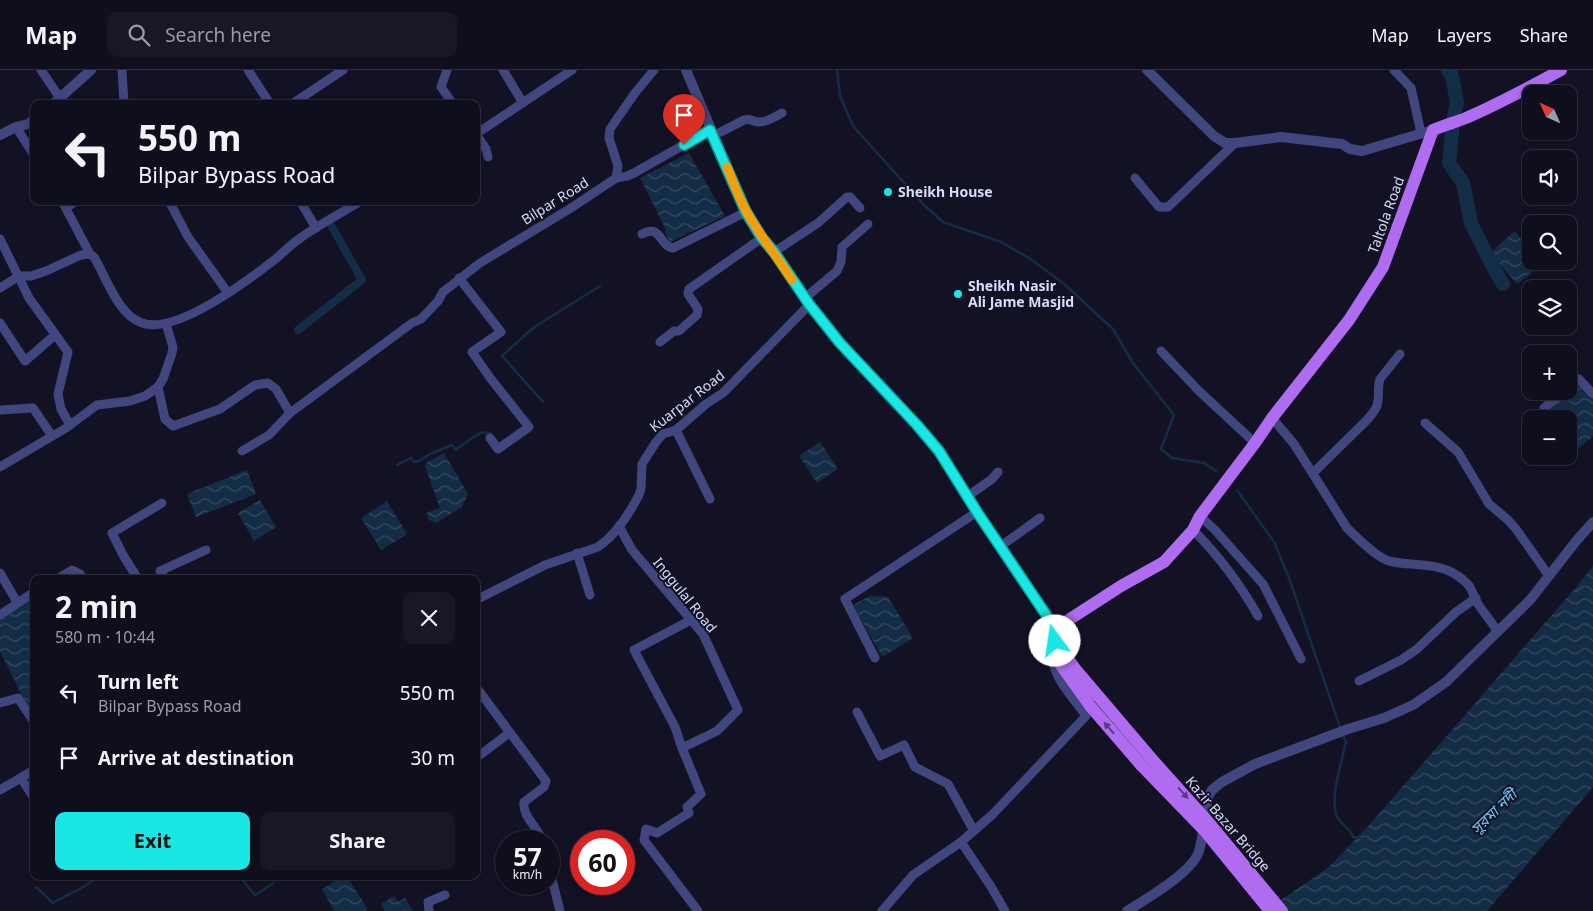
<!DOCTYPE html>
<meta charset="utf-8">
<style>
:root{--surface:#0e0e1c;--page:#171725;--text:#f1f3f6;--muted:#9b9ca3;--line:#2e2e3b;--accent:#19e7e4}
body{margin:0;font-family:"Noto Sans","Noto Sans Bengali",sans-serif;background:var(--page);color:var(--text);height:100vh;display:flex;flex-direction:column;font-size:19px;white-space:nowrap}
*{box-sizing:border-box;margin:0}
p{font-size:16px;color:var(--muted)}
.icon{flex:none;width:28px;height:28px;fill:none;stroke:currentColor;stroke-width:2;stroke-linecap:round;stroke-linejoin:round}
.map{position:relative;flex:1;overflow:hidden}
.sheet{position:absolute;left:30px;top:505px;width:450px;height:305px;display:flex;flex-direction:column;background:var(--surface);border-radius:10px;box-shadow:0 2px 8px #0003,0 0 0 1px var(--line)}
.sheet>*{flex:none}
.guide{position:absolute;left:30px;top:30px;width:450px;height:105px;border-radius:10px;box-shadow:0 2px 8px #0003,0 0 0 1px var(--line);background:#0e0e1c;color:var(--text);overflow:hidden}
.needle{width:32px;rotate:315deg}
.controls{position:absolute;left:1522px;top:15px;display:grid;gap:10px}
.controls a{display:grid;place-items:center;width:55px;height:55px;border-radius:10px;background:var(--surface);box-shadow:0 2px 8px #0003,0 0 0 1px var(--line);font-size:25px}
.speed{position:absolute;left:495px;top:760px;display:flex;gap:10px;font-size:25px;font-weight:700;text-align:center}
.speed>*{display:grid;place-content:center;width:65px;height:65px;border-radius:50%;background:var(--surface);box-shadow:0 2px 8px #0003,0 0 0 1px var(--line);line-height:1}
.speed small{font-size:12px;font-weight:400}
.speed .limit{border:8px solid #d22;background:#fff;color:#111}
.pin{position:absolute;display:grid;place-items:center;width:42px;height:42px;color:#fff;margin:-51px -21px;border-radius:50% 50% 50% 0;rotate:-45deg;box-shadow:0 0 5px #0007}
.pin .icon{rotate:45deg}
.me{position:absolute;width:55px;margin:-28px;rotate:346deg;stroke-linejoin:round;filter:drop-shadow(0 0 4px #0008)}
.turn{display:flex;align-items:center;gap:18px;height:105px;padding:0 25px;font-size:22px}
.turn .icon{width:65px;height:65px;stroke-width:2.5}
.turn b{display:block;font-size:35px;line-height:42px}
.round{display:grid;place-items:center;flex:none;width:52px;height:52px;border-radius:10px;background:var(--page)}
.summary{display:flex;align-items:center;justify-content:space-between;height:85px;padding:0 25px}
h1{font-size:30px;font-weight:700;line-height:38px}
.action{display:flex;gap:10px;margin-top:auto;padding:10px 25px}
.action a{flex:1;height:58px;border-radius:10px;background:var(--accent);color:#111;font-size:20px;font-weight:700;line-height:58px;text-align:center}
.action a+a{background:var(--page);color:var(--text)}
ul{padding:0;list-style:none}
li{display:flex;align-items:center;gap:15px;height:65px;padding:0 25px}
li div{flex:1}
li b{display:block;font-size:19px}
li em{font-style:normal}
header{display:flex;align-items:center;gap:30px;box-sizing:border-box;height:70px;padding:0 25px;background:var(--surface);border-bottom:1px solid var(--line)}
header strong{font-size:24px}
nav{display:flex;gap:28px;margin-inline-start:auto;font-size:18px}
.search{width:350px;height:45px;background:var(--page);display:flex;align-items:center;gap:12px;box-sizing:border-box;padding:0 18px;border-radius:10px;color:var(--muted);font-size:19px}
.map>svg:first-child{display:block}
</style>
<header>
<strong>Map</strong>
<div class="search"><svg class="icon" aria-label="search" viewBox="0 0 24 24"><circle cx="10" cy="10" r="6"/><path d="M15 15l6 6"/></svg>Search here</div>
<nav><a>Map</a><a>Layers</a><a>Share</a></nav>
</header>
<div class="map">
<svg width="1593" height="841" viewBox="0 0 1593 841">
<defs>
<pattern id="water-waves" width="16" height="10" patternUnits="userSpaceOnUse" patternTransform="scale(1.25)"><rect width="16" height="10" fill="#142d47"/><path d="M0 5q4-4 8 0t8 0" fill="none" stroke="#364b62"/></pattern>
</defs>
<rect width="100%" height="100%" fill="#131225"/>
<g fill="url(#water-waves)">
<path d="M689 83 725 146 670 172 665 162 666 160 640 108Z"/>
<path d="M1515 161 1531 181V191H1539L1542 195 1517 214 1490 183Z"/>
<path d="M1580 311 1593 329V366L1576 381 1569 373V349H1547L1543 345Z"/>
<path d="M820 372 838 399 817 413 799 386Z"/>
<path d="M444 383 468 424 462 437 436 453 429 450 426 443 440 438 425 396 426 393Z"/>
<path d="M247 400 256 424 196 447 187 424Z"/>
<path d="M260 430 276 457 254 471 238 443Z"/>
<path d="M387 431 407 464 381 480 361 448Z"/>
<path d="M1593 496V717L1487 841H1265L1329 797 1371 753 1578 515Z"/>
<path d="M34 525V644L21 624 0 581V548Z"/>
<path d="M870 526 888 527 913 568 882 587 853 535Z"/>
<path d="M341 807 350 811 367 838 366 841H334L322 819Z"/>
<path d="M394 826 398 832 405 828 413 841H385L381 834Z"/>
</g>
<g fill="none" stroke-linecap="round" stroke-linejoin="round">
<g stroke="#142d47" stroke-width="2.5">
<path d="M837 0 840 26 853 56 924 135 943 152 1001 172 1029 188 1063 213 1113 259 1133 293 1174 345 1161 379 1172 388 1204 393 1216 401"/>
<path d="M543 332 502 286 533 258 600 216"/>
<path d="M397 395 411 388 414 392 419 391 430 384 452 375 456 380C458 377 478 364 481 363 485 362 487 363 490 363"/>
<path d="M1237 420 1274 472 1289 508 1341 660"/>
<path d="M1343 665 1346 672C1342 692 1329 728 1337 746 1340 754 1350 758 1353 767L1360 768"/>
<path d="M239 806 255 825 274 813"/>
<path d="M36 817 53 833C65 825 89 817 97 806"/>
</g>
<path stroke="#142d47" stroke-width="8" d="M298 260 362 210 331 155"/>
<path stroke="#142d47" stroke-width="14" d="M1448 0 1452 6 1457 32 1453 52 1449 93 1463 113 1471 153 1492 195 1503 214"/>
<g stroke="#42467f" stroke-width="9">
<path d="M41 0 60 28"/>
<path d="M122 0 124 34"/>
<path d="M248 0 270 34"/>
<path d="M447 0 441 17 453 34"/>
<path d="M503 0 523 33"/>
<path d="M1394 0 1411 18 1421 63"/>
<path d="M292 34 343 0"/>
<path d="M16 57 34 85"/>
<path d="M476 64 572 0"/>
<path d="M476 64 486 79 488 87"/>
<path d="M713 66 744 50C751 48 753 52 759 52 766 53 776 46 782 43"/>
<path d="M616 108 627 106 634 103 710 60"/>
<path d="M1135 108 1159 137H1168L1235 73"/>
<path d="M62 131 90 184 94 187C106 207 118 245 142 253 175 265 247 211 273 191 282 184 290 175 299 169 319 155 341 143 361 131"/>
<path d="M169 131 188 167 228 223"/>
<path d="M300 131 316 158"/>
<path d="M66 138 76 131"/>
<path d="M642 164C662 154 658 175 673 178L746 142"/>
<path d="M0 169 29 228 68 282 58 324 61 339 70 355"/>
<path d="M774 182 818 153 847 127H850L860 138"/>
<path d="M459 208 501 262 472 282 491 309 529 357 498 379 490 368"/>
<path d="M0 218 19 206H31L46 201 81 185 90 184"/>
<path d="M805 228 837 201 841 192 842 177 868 154"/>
<path d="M0 253 25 291 55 265"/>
<path d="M660 272 674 261H679L697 245 698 239 688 224 689 219 762 168"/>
<path d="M1161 281 1199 321 1255 373"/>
<path d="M158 317 165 349 173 356 220 339 255 315 268 313 276 319 290 343"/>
<path d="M1569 317 1579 309 1593 324"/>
<path d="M1544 338 1564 321"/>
<path d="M0 340 33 338 52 366"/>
<path d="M1272 348 1294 374 1347 458C1355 466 1378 488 1389 491 1414 497 1441 491 1462 509 1473 517 1472 524 1478 534 1485 544 1492 553 1498 562"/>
<path d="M1425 353 1458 382 1489 434 1507 449 1516 459 1549 506"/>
<path d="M676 360 710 429"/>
<path d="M242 381 269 365 290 343 412 253 421 249 438 231 443 222 480 193 571 138 616 108 618 96 609 68 610 59 635 23 654 0"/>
<path d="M0 397 66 358 97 335 130 331 145 326 158 317 163 309 172 283 173 277 166 254"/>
<path d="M1313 403 1368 349C1371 345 1376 340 1377 335 1380 326 1377 318 1380 309L1400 284"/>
<path d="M968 426 992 409 998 402"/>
<path d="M1200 446 1215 460 1263 514 1301 589"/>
<path d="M619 456 632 480 703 564 738 640 717 661 682 678"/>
<path d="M1193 460C1219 486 1240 514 1258 546"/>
<path d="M1001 476 1040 448"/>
<path d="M577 483 590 525"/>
<path d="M0 503 17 532"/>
<path d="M57 509 72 500 80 504 83 509"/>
<path d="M138 509 123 485 112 463 162 433"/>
<path d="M165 509 160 501 206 480"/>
<path d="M476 530 545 495 598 477C616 465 629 444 639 425L641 419 642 394 656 372 663 364 676 360 706 334 723 323 809 235"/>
<path d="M0 545 34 522"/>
<path d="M691 550 634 580 675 657 682 678 701 724 687 737 689 743 657 763 646 759 644 770 698 841"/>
<path d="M875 588 845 529 977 442"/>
<path d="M1359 611 1401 590 1417 579 1456 542 1476 528"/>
<path d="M476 617 546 711 544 717 524 732C522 747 539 758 542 771"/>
<path d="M0 633 18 628 34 652"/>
<path d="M857 642 880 686 904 675 915 697 948 714 974 761"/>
<path d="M476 688 509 663"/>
<path d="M21 708 34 728"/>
<path d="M0 720 34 700"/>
<path d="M961 772 990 815 1005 841"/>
<path d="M549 797 560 841"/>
<path d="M429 841 428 832 445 825"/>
<path d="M882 841 913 805 961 772 992 745 1086 646C1074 628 1051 607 1053 584"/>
</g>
<g stroke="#42467f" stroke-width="10">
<path d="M686 0 746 142 762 168 774 182 809 235 840 273 917 355 939 381 977 442 1057 561"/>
<path d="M1147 0 1214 66 1225 73H1235L1281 67 1342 74 1350 79 1362 81 1433 60"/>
<path d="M53 34 91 0"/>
<path d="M0 65 16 57 28 54 34 50"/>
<path d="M1127 841C1146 829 1193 802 1199 781 1204 764 1205 744 1208 727L1212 720 1222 712 1255 694 1348 659 1384 648 1413 635 1446 612 1530 530 1577 470 1593 452"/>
</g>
<g stroke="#af6cf0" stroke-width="12">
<path d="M1055 571 1076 600 1150 687"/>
<path d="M1141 695 1091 637 1053 584 1057 561 1070 549 1121 516 1164 492 1193 460 1200 446 1255 373 1272 348 1349 250 1383 197 1433 60C1444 55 1456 52 1466 48 1499 34 1530 17 1561 0"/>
</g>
<g stroke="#af6cf0" stroke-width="12">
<path d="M1150 687 1210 754 1282 841"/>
<path d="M1141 695 1204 760 1270 841"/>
</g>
</g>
<defs><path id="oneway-solid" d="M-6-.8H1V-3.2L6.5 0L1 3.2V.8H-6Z" transform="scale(1.25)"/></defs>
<g fill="#593a80">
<use href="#oneway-solid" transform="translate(1109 658) rotate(-131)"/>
<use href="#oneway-solid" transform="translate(1183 723) rotate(48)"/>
</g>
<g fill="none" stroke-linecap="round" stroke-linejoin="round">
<defs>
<path id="route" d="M684 75 710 60 746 142 762 168 774 182 809 234 840 273 917 355 939 381 977 442 1057 561 1055 571"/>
</defs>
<use href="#route" stroke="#109694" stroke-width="12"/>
<use href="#route" stroke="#19e7e4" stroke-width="9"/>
<path stroke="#f59e0b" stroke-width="9" d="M727 97C734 113 739 130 748 144 761 167 778 188 792 210"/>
</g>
<g fill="#19e7e4" stroke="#131225" stroke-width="2">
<circle cx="888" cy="122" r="5"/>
<circle cx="958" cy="224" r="5"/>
</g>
<g text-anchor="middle" stroke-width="4" stroke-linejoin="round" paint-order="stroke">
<g font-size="14" font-weight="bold" fill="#dadafb" stroke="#131225" text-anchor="start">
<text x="898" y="127">Sheikh House</text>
<text x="968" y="221">Sheikh Nasir<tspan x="968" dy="16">Ali Jame Masjid</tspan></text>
</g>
<g font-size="14" fill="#dadafb" stroke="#131225">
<text transform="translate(555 131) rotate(-32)" y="5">Bilpar Road</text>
<text transform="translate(1386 145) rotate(-70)" y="5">Taltola Road</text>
<text transform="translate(687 331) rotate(-38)" y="5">Kuarpar Road</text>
<text transform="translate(685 525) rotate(51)" y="5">Inggulal Road</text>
<text transform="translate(1228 754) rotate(49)" y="5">Kazir Bazar Bridge</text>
</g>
<g font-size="15" font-style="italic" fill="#72c4f0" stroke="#131225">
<text transform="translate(1494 742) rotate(-44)" y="5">সুরমা নদী</text>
</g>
</g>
</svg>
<div class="controls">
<a><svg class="needle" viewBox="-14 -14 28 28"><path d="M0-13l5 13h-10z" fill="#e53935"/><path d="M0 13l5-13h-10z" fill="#9b9ca3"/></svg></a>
<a><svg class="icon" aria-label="sound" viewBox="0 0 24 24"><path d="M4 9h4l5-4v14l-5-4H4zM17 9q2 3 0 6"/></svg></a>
<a><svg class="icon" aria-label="search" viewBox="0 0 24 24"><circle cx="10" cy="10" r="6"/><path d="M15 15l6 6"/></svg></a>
<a><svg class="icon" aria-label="layers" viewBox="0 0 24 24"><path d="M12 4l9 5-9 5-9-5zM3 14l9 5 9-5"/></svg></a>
<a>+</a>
<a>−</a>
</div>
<div class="speed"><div>57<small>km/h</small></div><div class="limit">60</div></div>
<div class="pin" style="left:684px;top:75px;background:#d93025"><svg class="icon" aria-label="arrive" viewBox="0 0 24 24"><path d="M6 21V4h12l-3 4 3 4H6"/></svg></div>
<svg class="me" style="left:1055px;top:571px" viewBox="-20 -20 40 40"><circle r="19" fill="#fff"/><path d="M0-13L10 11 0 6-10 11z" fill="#19e7e4"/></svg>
<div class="guide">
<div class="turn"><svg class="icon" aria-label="left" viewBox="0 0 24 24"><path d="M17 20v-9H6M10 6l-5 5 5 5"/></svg><div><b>550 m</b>Bilpar Bypass Road</div></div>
</div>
<section class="sheet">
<div class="summary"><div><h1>2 min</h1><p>580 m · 10:44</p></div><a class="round"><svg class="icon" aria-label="close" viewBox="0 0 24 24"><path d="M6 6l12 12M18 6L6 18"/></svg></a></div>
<ul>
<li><svg class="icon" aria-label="left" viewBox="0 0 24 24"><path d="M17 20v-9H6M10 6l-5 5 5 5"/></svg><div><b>Turn left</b><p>Bilpar Bypass Road</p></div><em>550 m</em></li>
<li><svg class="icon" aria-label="arrive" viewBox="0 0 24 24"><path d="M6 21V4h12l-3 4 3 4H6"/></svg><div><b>Arrive at destination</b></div><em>30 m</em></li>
</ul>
<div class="action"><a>Exit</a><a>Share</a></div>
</section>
</div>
